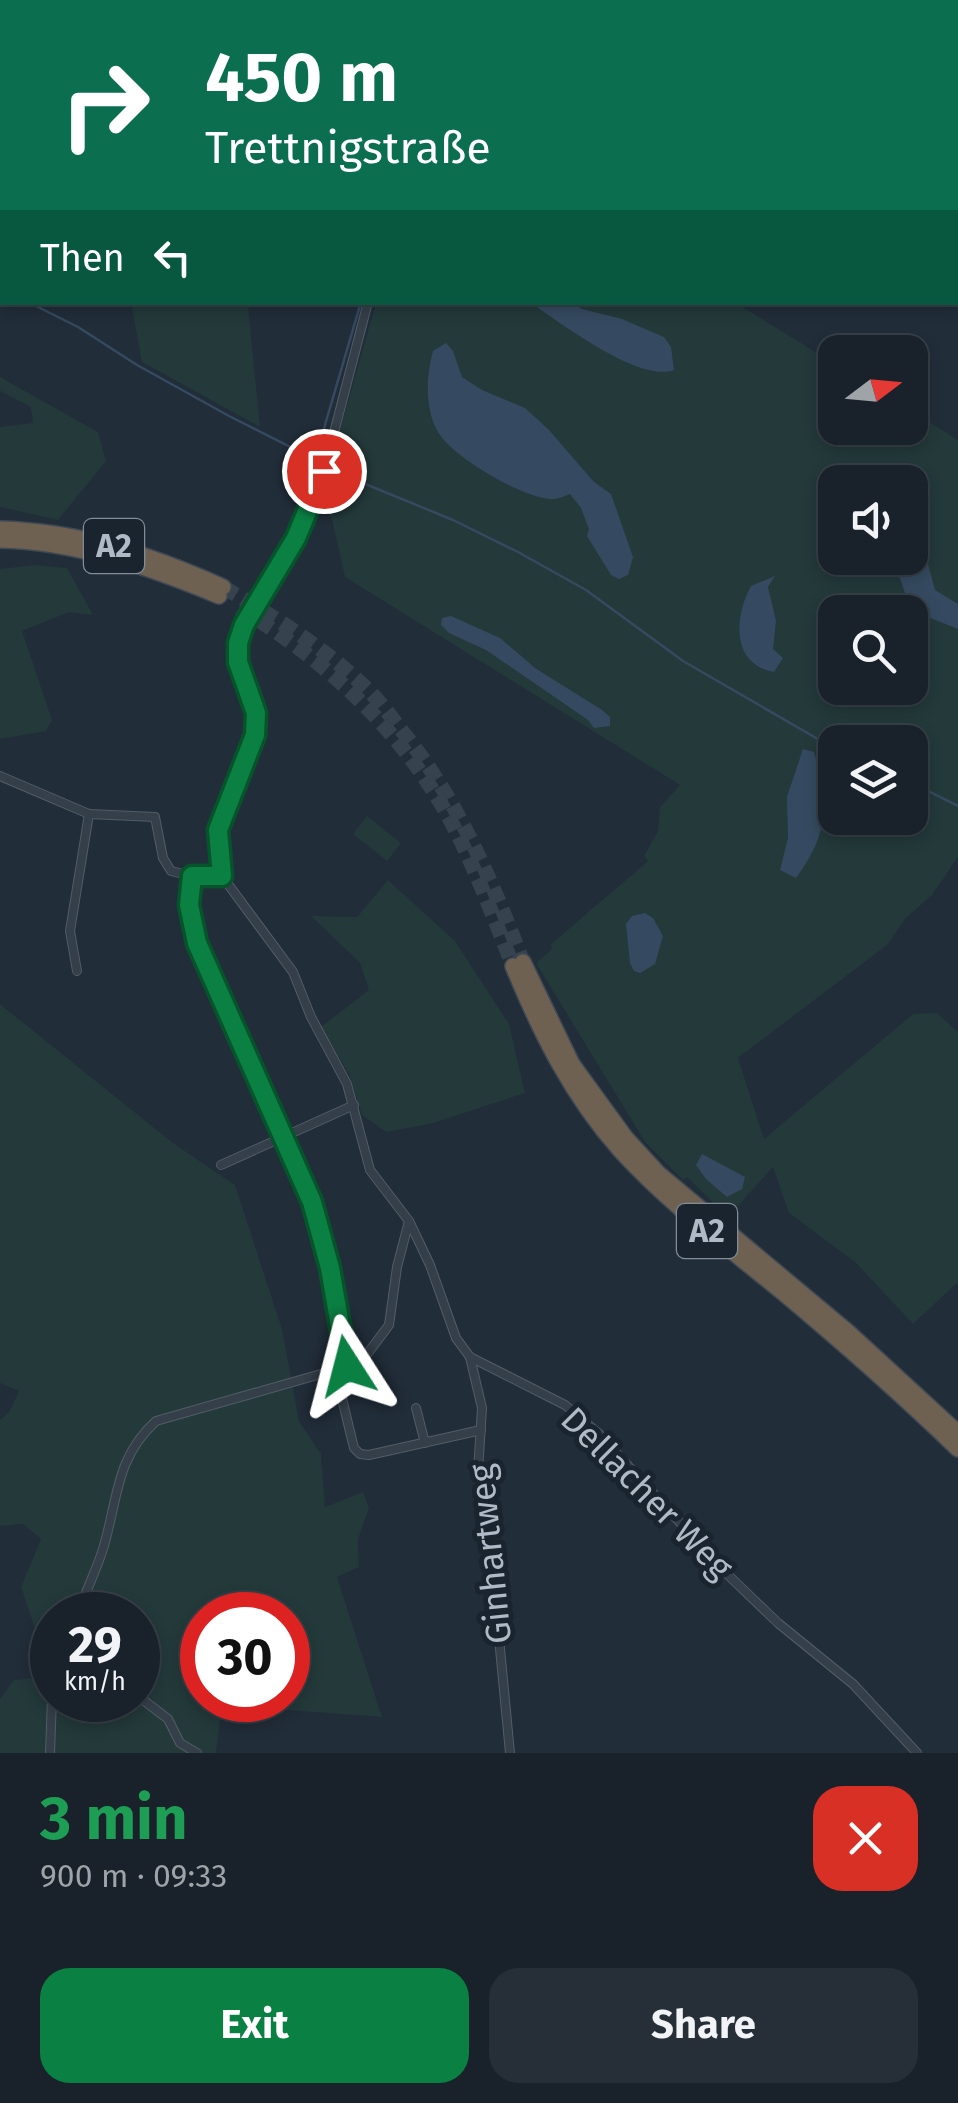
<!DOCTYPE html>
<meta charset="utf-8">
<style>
:root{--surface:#19222b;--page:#262f37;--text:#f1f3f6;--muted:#9fa4a9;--line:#373f47;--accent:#0b8043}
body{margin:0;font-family:"Fira Sans",sans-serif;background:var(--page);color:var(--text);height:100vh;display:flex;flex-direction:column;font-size:38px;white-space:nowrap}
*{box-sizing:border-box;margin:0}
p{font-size:32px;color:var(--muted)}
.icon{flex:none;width:55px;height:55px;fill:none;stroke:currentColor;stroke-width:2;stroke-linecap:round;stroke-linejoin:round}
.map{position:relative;height:1753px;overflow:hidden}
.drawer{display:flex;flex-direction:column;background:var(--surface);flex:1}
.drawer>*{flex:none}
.top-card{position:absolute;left:0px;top:0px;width:960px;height:305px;box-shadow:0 5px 15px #0003,0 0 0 2px var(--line);background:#0b6e4f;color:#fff;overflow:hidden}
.needle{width:65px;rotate:74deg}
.controls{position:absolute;left:818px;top:335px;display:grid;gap:20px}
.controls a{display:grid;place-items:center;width:110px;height:110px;border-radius:20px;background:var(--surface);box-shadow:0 5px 15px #0003,0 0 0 2px var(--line);font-size:50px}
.speed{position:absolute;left:30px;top:1592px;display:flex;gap:20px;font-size:50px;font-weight:700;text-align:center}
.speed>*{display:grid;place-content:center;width:130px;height:130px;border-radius:50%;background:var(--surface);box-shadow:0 5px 15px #0003,0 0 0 2px var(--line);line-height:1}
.speed small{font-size:25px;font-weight:400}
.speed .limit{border:15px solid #d22;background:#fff;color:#111}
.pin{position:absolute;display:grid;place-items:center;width:85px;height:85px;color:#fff;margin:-42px;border:5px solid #fff;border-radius:50%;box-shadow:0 2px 10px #0007}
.me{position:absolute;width:110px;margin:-55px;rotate:351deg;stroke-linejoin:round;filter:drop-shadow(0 0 8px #0008)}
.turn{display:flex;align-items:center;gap:35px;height:210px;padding:0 40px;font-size:45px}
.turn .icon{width:130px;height:130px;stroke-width:2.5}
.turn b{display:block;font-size:70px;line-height:85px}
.then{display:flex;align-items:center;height:95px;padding:0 40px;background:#0003;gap:20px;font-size:38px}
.round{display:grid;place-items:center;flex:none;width:105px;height:105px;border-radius:30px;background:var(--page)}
.overview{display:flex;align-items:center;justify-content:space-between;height:170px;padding:0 40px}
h1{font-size:60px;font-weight:700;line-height:75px;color:#1e9e55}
.button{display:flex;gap:20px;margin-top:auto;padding:20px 40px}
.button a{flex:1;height:115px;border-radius:30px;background:var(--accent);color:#fff;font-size:40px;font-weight:700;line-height:115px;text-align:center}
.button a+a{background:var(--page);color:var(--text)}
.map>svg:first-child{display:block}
</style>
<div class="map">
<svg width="958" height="1753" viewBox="0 0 958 1753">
<rect width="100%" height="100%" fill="#212d39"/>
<g fill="#23393a" fill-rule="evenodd">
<path d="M244 302 248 306 260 427 142 362 131 303Z"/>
<path d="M376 303H736L835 364V428H910V410L958 440V857L932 895 906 918 887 945 738 1058 764 1139 913 1014 937 1013 958 1032V1282L913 1324 855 1262 789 1213 773 1167 728 1217 687 1177 683 1180 645 1142 536 963 552 949 551 944 648 861 644 856 658 831 660 807 680 785 345 577 332 520 320 501ZM835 482H910V558H835ZM835 612H910V688H835ZM835 742H910V818H835Z"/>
<path d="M0 377 98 432 106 461 58 520 0 507V427L33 423 31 407 0 391Z"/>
<path d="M34 565 67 568 93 615 69 612 22 631 52 720 46 731 0 739V569Z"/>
<path d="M367 816 401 843 387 861 353 834Z"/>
<path d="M388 880 455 941 509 1024 525 1093 430 1124 386 1132 362 1115 350 1076 321 1027 369 990 360 963 311 916 357 917Z"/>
<path d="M0 1004 173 1143 235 1185 282 1329 299 1421 321 1454 325 1507 363 1492 369 1508 358 1539 359 1567 337 1577 382 1717 222 1705 216 1753H0V1699L14 1680 34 1678 41 1647 21 1587 41 1539 23 1524 0 1526V1420L9 1412 19 1391 0 1383ZM52 1615H138V1700H52ZM202 1615H288V1700H202Z"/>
</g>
<g fill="#354a60">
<path d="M531 303H572L582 309 622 319 664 337 671 347 674 370C639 383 561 323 531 303Z"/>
<path d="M446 343 453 351 462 377 482 390 525 408 549 430 594 482 611 494 633 557 628 575 619 579 611 575 587 536 589 529 581 508 570 494C565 496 560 498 555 499 528 502 455 458 440 435 424 412 426 376 433 351Z"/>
<path d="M910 552 928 564 935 590 958 604V629L928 617 907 599 893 558H910Z"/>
<path d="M775 576 768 587 776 621 773 649 783 658 774 672C731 664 734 617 751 586Z"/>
<path d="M451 616 500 638 535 668 602 710 610 717V726L594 728 588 720 486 650 449 633 441 625 442 618Z"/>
<path d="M803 749 814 752C829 804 829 833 796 878L780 870 788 838 787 797Z"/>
<path d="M645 913 653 918 663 936 655 964 640 973 634 971 630 963 626 924 632 916Z"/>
<path d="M702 1154 745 1177 742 1189 727 1197 706 1179 696 1165Z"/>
</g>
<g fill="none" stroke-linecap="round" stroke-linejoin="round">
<g stroke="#354a60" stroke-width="2.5">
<path d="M463 2 464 0"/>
<path d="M0 291 2 292"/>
<path d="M28 302 78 327 137 365 229 416 358 481 453 520 518 552 586 590 683 661 835 749"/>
<path d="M320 442 361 302"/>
<path d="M910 782 958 806"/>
</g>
<g stroke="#36424e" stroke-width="15" stroke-dasharray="15 8" stroke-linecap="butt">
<path d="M223 587C274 617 324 647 367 689 380 701 391 717 402 731 458 800 491 879 523 962"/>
<path d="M239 608C329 662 408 736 456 831 478 875 495 921 513 966"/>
</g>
<defs>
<g id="street">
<path d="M467 2 468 0"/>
<path d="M0 776 89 814 155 817 163 858 171 871 192 876H222"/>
<path d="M192 876 189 905 197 943 311 1202 329 1268 347 1366"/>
<path d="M222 876 293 972 311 1017 347 1084 370 1170 409 1221 430 1265 456 1338 470 1357 565 1405 598 1433 728 1575 778 1623 853 1684 917 1753"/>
<path d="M222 876 218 830 255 735 256 713 239 662 238 643 244 625 296 538 324 471 368 302"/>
<path d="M77 971 70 931 89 814"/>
<path d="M221 1165 354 1105"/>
<path d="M470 1357 482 1408 478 1471 484 1540 496 1607 510 1753"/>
<path d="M335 1370 354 1448 360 1454 369 1455 481 1430"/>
<path d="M416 1408 425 1443"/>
<path d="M77 1615C85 1593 96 1571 103 1549 118 1500 115 1458 156 1421L335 1370 365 1357 389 1325 397 1267 409 1221"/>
<path d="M138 1696 168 1719 180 1743 197 1753"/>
<path d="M50 1753 52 1698"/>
</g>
<g id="highway">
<path d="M0 529C79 531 152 555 223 587"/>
<path d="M0 540C77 542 149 567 219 596"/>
<path d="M523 962 572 1064 625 1137 659 1174 848 1332 958 1433"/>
<path d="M513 966C540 1032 572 1096 620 1150 668 1203 726 1246 781 1291 842 1342 901 1394 958 1449"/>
</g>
</defs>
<use href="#street" stroke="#525d67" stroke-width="10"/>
<use href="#highway" stroke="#3f4a54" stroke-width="18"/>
<use href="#street" stroke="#353f49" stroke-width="8"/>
<use href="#highway" stroke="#6f6152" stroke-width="15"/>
</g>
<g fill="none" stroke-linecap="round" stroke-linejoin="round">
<defs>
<path id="route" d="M324 471 296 538 244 625 238 643V662L256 713 255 735 218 830 222 876H192L189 905 197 943 312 1202 330 1268 347 1366"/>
</defs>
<use href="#route" stroke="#07532c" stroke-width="25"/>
<use href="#route" stroke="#0b8043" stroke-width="18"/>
</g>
<g text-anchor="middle" stroke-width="10" stroke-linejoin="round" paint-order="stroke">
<g fill="#1a242e" stroke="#828d98" stroke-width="2.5">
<rect x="84" y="519" width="60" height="54" rx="8"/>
<rect x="677" y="1204" width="60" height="54" rx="8"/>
</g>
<g font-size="32" font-weight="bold" fill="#afbac6">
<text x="114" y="557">A2</text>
<text x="707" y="1242">A2</text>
</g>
<g font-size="35" fill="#afbac6" stroke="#1a242e">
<text transform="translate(647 1493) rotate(45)" y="12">Dellacher Weg</text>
<text transform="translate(490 1554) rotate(-96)" y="12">Ginhartweg</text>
</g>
</g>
</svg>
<div class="controls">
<a><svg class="needle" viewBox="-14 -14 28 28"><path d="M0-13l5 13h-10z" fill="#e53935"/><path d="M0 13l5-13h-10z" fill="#9fa4a9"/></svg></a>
<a><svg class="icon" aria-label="sound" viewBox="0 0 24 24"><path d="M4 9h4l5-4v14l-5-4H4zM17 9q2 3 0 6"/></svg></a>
<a><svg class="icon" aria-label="search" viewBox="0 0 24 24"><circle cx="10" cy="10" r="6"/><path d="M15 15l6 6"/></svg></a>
<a><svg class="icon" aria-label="layers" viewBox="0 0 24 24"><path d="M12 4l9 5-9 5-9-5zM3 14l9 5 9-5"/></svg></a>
</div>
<div class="speed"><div>29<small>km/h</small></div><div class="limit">30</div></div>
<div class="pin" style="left:324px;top:471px;background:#d93025"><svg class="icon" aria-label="arrive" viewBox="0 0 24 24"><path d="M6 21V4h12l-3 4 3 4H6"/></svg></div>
<svg class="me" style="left:347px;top:1366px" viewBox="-20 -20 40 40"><path d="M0-17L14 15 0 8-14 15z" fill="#0b8043" stroke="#fff" stroke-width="4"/></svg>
<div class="top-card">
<div class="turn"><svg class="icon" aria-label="right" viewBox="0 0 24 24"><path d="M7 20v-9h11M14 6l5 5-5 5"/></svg><div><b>450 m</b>Trettnigstraße</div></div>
<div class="then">Then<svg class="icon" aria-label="left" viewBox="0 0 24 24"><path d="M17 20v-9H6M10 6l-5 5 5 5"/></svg></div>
</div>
</div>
<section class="drawer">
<div class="overview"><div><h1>3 min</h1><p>900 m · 09:33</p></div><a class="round" style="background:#d93025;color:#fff"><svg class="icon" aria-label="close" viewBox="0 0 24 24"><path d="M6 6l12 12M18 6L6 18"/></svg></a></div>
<div class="button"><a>Exit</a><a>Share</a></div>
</section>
